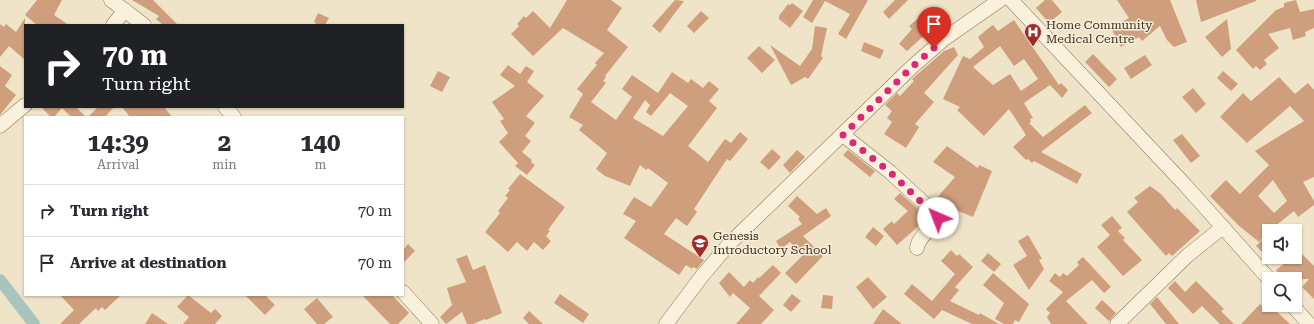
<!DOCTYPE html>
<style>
:root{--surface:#fff;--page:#f7f7f7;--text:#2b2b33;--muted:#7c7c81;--line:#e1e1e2}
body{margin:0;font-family:"Roboto Serif",serif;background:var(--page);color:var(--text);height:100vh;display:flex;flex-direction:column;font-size:15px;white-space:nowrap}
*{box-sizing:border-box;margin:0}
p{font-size:13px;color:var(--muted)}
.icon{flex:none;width:22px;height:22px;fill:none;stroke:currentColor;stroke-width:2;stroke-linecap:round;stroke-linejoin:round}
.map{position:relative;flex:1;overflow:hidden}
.details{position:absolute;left:24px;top:116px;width:380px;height:180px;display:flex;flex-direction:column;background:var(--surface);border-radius:0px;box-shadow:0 1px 3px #0004}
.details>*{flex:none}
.top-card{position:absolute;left:24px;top:24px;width:380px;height:84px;border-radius:0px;box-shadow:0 1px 3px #0004;background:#202124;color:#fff;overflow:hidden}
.controls{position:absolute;left:1262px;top:224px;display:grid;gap:8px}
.controls a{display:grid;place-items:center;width:40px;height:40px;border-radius:0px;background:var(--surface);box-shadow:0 1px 3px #0004;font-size:20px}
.pin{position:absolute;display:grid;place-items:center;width:34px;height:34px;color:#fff;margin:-41px -17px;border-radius:50% 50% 50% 0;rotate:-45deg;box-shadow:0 0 4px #0007}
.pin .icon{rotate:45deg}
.me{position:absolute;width:44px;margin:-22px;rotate:316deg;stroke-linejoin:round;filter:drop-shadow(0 0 3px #0008)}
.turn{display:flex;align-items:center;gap:14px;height:84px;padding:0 12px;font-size:18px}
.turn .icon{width:52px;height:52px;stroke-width:2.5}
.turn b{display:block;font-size:28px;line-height:34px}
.eta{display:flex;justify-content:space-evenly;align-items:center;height:68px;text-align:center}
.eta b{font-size:24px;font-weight:700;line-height:28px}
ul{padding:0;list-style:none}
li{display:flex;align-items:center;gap:12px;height:52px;padding:0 12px;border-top:1px solid var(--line)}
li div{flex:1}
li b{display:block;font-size:15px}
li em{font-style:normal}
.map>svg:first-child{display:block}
</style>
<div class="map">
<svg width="1314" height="324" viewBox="0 0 1314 324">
<rect width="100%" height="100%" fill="#f0e4c8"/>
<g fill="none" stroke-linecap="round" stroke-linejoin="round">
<path stroke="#a9c4bc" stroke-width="12" d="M0 280 34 324"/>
</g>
<g fill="#cf9f7d" fill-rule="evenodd">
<path d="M37 0H62L54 15 69 25H37L25 15Z"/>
<path d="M132 0H153L178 25H163L156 19 159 16Z"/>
<path d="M567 0H611L622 8 607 30 628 47 605 76 606 77 603 81 606 83 591 102 616 120 632 97 622 89 632 75 658 93 672 72 688 83 691 79 703 88 709 81 719 89 709 101 717 108 688 146 708 162 725 139 731 143 740 132 748 139 730 161 727 159 694 209 697 212 687 226 676 218 664 234 704 260 697 269 693 267 692 269 686 265 679 275 624 238 636 221 623 214 634 197 651 207 668 183 648 168 646 170 640 165 630 186 605 176 596 169 607 153 579 130 583 125 569 117 583 94 577 89 595 67 597 65 595 63 604 53 563 28 533 56 511 34 519 26 517 24 524 16 526 18 533 11 550 28ZM670 93 688 106 663 136 633 118 645 100 650 105 646 112 651 116Z"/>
<path d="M675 0 684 1 660 33 652 26Z"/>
<path d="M813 0H868L846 39 838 34 850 14 825 1 812 23 803 17Z"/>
<path d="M895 0H908L889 19 883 12Z"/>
<path d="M1045 0H1052L1062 12 1049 23 1036 8Z"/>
<path d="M1117 0H1170L1187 42 1174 47 1167 40 1160 26 1142 41 1139 37 1121 47 1111 28 1129 18Z"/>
<path d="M1196 0H1256V1L1201 22Z"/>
<path d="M1296 0 1300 12 1314 9V28L1305 32 1306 36 1293 40 1290 28 1268 34 1279 48 1264 60 1267 64 1260 70 1256 66 1253 69 1236 50 1276 10 1284 7V3Z"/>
<path d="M792 3 803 11 790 28 779 19V16L788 4 790 5Z"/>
<path d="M701 11 709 18 694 33 687 26Z"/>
<path d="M927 11 943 28 936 35 929 31 907 51 899 44 912 29 909 26Z"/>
<path d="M318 13 329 18 325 25H315L316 23 314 22Z"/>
<path d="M25 18V60L9 46 0 57V24L4 27 6 24 16 32Z"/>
<path d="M1227 19 1231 49 1222 57 1205 37Z"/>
<path d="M1014 20 1059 85 1061 83 1068 90 1062 98 1050 85 1024 103 1033 118 1030 119 1031 122 1029 123 1043 137 1085 105 1092 113 1041 152 1082 174 1077 184 1034 161 1032 163 1028 159 1026 160 1013 147 1026 135 1009 109 984 136 957 110 960 107 943 99 963 56 970 59 984 47 978 37 990 27 993 25 998 31ZM1000 46 1014 66 1024 59 1038 79 1021 91 1010 74 993 85 973 67Z"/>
<path d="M815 26 827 28 821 56 823 58 808 79 805 77 791 85 770 45 800 66 812 49Z"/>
<path d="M864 42 884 50 880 59 861 51Z"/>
<path d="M759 46 775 60 762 73 747 58Z"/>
<path d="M954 47 958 55 924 93 934 102 915 124 919 127 906 148 884 134 892 122 887 118 892 111 885 105 897 93 900 96 914 81 912 79 944 51Z"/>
<path d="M1093 54 1117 79 1109 87 1085 62Z"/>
<path d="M1145 55 1152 65 1131 79 1124 68Z"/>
<path d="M508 65 520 74 526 66 534 71 527 82 544 96 526 116 535 123 525 136 531 141 522 152 532 160 531 162 535 165 527 175 515 166 518 163 499 142 508 133 500 121 504 119 492 102 515 86 500 75Z"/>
<path d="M0 66 12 75 5 86 16 95 0 115Z"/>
<path d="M438 71 450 77 442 92 430 86Z"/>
<path d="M1223 71 1238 84 1231 91 1217 78Z"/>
<path d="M1279 77 1295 94 1308 83 1314 90V177L1303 182 1314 201V205L1298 217 1294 211 1269 231 1259 242 1238 225 1210 196 1226 180 1240 194 1269 165 1255 151 1304 121 1290 106 1247 143 1220 117 1243 93 1251 101ZM1273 180 1287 201 1274 213 1258 196Z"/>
<path d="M1193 88 1206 104 1196 113 1182 97Z"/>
<path d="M41 107H76L86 117H71L62 108 54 117H51Z"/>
<path d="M98 107H114L105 117H88Z"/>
<path d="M122 107H164L172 117H130Z"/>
<path d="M1182 134 1200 156 1191 163 1173 140Z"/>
<path d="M947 146 978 168 979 165 992 171 973 217 946 206 945 208 935 200 955 177 933 162Z"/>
<path d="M772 149 781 157 769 170 760 162Z"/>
<path d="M797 150 805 157 790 173 783 165Z"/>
<path d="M848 150 875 171 870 177 843 155Z"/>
<path d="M520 174 565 207 548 230 550 231 546 236 551 241 543 250 534 242 527 251 517 242 508 252 485 232 500 213 498 211 508 198 505 196 510 190 508 189Z"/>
<path d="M1150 186 1161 194 1175 210 1177 208 1200 231 1172 256 1169 253 1166 256 1127 212 1138 202 1134 198Z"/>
<path d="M900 193 928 218 897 245 883 229 892 221 894 224 908 211 894 199Z"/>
<path d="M797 196 817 214 826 208 831 216 803 236 823 256 796 284 785 273 803 255 790 242 781 249 776 241 802 224 798 219 800 217 788 206Z"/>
<path d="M1112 216 1122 228 1118 231 1125 238 1123 240 1142 260 1123 276 1097 247 1110 235 1101 225Z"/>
<path d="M873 227 884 236 876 246 865 237Z"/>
<path d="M1028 235 1042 259 1039 260 1044 269 1029 290 1013 265 1027 256 1018 241Z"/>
<path d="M1263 239 1269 246 1263 253 1256 246Z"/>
<path d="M408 244 415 251 403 263V250Z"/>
<path d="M951 250 957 256 959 254 973 267 955 287 959 290 950 301 979 315 980 313 999 324H972L942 310 934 319 904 294 912 284 932 301 955 274 941 261Z"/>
<path d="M1300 252 1314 266V299L1302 287 1309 279H1283L1276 270Z"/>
<path d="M988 253 1001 264 994 272 981 261Z"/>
<path d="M467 255 473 270 485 265 502 313 486 320 485 319 473 324H467L462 312 446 324 440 317 452 305 447 288 466 282 456 259Z"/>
<path d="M1083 257 1111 287 1104 293 1092 280 1066 301 1088 324H1051L1047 317 1050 313 1046 309 1063 292 1049 281 1055 273 1060 277 1063 273 1067 276 1079 265 1077 262Z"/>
<path d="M773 265 781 273 759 296 774 310 761 324H736L750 308 733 293 730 297 719 283 729 272 744 287 750 280 753 283 758 277 759 278Z"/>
<path d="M993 273 1029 304 1019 322 1015 320 1013 324H1004L995 319 1004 303 983 285Z"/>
<path d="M868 277 887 297 873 309 856 287Z"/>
<path d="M1175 281 1185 292 1196 281 1224 309 1221 311 1234 324H1220L1202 306 1193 314 1168 288Z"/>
<path d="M560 294 589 314 583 323 554 303Z"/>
<path d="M792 294 801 301 791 312 783 305Z"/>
<path d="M60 295H121L105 310 102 307 98 311 96 308 79 324H60L74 310Z"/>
<path d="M188 295 211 313 215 309 222 316 215 324H183L189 317 177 307Z"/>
<path d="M245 295H265L275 305 265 315Z"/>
<path d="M362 295H392L409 313 398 324H390Z"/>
<path d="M823 295 833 296 832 309 821 308Z"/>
<path d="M1157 297 1179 324H1166L1150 304Z"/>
<path d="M317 298 333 317 324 324H317L304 309Z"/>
<path d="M1102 300 1116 313 1109 321 1095 308Z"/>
<path d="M1260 304 1265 309 1269 304 1273 305 1278 309 1276 311 1290 324H1241Z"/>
<path d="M883 309 902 324H873Z"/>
<path d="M529 311 543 324H529L523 318Z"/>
<path d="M152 313 168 324H145Z"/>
</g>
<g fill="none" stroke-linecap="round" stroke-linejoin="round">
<defs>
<g id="minor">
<path d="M111 0 144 25"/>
<path d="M1011 0 1186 186 1269 279"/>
<path d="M113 25 125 10"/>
<path d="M225 107 234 117"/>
<path d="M0 126 25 105"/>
<path d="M843 135 890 172 937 215 938 220C932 229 918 236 917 248"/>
<path d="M403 292 432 324"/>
<path d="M1292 305 1309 324"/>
<path d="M666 324 702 276 730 243 913 66 944 39 1000 0"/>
<path d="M1117 324 1188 255 1223 227"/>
</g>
</defs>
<use href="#minor" stroke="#8d765c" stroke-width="15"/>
<use href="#minor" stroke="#faf1dc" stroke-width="14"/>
</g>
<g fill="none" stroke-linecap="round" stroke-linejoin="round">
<path stroke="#db2777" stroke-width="7" stroke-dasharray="0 12.6" d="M934 48 913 66 843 135 890 172 938 218"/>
</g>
<defs>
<symbol id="hospital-pin" viewBox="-11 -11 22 30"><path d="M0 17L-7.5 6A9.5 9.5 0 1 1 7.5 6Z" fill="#9e2a2b" stroke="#f7eed8"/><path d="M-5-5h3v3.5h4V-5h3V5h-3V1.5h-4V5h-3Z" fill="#fff"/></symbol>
<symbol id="school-pin" viewBox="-11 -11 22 30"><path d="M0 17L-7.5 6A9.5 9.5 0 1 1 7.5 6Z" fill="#9e2a2b" stroke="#f7eed8"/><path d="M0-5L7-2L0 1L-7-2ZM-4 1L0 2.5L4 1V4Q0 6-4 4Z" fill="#fff"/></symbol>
</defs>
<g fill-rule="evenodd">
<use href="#hospital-pin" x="1023" y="22" width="20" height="27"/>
<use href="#school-pin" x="690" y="233" width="20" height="27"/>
</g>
<g text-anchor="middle" stroke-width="3" stroke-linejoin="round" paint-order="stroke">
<g font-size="12" fill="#3d2e20" stroke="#f7eed8" text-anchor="start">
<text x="1046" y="29">Home Community<tspan x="1046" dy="14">Medical Centre</tspan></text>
<text x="713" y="240">Genesis<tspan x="713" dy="14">Introductory School</tspan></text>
</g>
</g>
</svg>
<div class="controls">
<a><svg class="icon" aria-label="sound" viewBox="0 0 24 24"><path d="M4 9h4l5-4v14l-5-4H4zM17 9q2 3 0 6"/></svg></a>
<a><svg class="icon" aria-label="search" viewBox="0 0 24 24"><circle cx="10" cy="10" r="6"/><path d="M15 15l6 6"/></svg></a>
</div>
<div class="pin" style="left:934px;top:48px;background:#d93025"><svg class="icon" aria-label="arrive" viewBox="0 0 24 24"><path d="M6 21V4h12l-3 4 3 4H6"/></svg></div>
<svg class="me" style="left:938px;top:218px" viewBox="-20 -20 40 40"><circle r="19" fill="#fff"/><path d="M0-13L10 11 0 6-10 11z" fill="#db2777"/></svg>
<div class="top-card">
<div class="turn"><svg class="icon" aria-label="right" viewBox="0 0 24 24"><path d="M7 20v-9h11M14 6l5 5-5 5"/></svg><div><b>70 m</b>Turn right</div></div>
</div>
<section class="details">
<div class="eta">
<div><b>14:39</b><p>Arrival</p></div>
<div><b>2</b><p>min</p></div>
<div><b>140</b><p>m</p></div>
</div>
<ul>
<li><svg class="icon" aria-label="right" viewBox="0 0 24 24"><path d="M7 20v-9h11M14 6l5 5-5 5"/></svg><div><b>Turn right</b></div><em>70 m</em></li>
<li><svg class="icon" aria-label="arrive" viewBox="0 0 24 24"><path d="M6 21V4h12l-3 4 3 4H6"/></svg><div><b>Arrive at destination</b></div><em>70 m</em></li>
</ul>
</section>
</div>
